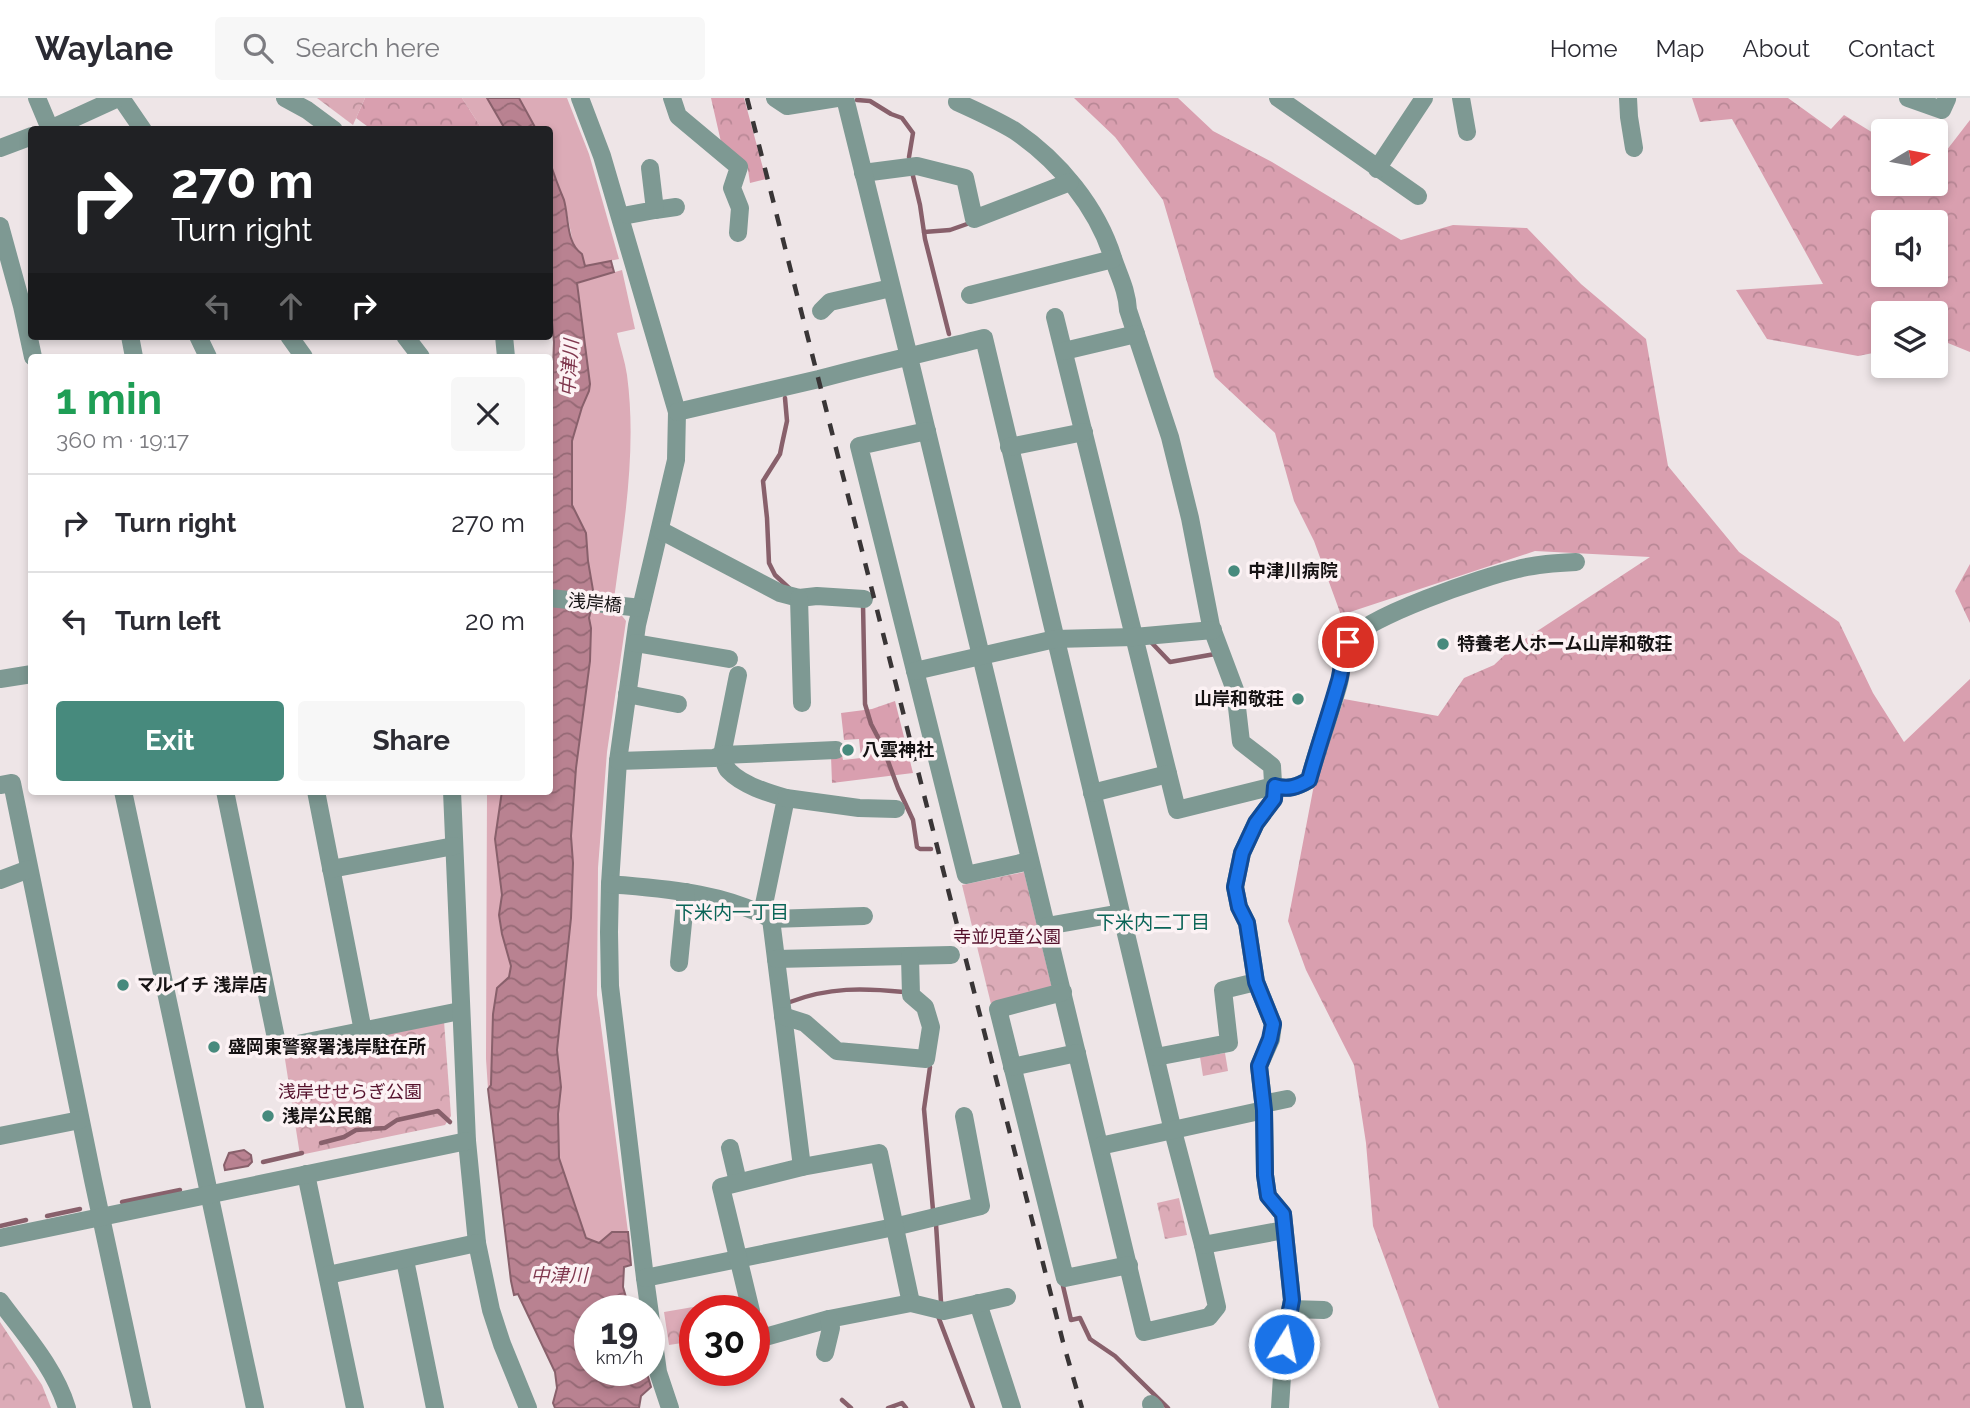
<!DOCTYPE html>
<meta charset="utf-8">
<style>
:root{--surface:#fff;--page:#f7f7f7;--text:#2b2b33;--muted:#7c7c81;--line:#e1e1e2;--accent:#478a7d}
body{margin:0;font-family:Raleway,"Noto Sans JP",sans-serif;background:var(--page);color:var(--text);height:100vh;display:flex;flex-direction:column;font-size:26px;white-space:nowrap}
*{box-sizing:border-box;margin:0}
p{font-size:23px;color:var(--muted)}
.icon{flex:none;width:38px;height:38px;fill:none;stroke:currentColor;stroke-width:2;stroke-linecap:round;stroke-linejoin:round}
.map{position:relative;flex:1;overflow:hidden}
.drawer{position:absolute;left:28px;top:256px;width:525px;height:441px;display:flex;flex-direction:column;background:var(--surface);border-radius:7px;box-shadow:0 4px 10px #0003}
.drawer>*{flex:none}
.banner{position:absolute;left:28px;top:28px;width:525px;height:214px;border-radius:7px;box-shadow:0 4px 10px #0003;background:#202124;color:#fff;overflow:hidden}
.needle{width:46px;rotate:80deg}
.controls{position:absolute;left:1871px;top:21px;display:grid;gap:14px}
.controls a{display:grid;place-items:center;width:77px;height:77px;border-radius:7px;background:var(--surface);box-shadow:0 4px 10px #0003;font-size:35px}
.speed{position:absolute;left:574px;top:1197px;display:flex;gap:14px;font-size:35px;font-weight:700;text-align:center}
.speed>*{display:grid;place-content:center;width:91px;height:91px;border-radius:50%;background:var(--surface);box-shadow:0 4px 10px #0003;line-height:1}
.speed small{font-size:18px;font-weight:400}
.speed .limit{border:10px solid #d22;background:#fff;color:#111}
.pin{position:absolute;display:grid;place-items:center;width:60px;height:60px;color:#fff;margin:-30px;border:4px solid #fff;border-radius:50%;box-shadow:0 2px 7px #0007}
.me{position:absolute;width:77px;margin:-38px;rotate:10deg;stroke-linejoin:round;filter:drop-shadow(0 0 5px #0008)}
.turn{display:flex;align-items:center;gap:24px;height:147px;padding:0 28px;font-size:32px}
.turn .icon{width:91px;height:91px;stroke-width:2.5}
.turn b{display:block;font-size:49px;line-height:60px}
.lanes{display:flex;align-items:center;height:66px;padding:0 28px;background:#0003;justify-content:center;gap:35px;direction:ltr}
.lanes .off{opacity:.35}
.round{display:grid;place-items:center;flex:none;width:74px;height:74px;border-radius:7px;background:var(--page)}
.overview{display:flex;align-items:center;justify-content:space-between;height:119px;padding:0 28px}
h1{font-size:42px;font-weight:700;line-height:52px;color:#1e9e55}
.button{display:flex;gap:14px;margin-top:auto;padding:14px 28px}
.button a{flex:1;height:80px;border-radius:7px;background:var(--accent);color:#fff;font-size:28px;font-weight:700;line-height:80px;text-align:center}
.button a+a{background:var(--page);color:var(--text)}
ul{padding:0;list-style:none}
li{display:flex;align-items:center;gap:21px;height:98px;padding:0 28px;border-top:2px solid var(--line)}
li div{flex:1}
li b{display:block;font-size:26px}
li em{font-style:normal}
header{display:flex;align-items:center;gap:42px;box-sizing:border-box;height:98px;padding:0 35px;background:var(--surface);border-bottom:2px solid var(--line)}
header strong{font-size:33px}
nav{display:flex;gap:38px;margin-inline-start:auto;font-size:24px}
.search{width:490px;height:63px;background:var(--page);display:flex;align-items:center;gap:18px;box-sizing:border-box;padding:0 24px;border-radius:7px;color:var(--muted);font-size:26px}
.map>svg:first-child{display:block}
</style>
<header>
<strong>Waylane</strong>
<div class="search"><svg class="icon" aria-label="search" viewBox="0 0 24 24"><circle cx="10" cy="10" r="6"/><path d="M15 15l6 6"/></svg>Search here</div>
<nav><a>Home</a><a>Map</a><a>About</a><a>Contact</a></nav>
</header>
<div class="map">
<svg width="1970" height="1310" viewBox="0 0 1970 1310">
<defs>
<pattern id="forest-crowns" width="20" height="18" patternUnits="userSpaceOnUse" patternTransform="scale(1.75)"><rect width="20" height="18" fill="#d99faf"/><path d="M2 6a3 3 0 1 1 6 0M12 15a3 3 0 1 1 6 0" fill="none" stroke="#b98896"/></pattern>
<pattern id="park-crowns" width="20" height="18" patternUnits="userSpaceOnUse" patternTransform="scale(1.75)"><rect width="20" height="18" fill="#dcabb7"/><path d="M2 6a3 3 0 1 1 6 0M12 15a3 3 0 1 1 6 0" fill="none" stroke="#bc929c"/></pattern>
<pattern id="water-waves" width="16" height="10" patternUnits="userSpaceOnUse" patternTransform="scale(1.75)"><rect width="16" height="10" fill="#b98291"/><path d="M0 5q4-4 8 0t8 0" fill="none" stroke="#956975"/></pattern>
</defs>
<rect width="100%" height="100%" fill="#eee5e7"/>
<g fill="#dcabb7">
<path d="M462 0H487L505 31H482Z"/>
<path d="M519 0H567L589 56 619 161 585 168 573 145 565 105 550 64V32L536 31Z"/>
<path d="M622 172 635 231 617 235C620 249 625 263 627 277 637 352 624 427 614 501L594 498 588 463 587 447 582 426 574 413 571 401 572 343 582 309 589 293 590 286 577 185Z"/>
<path d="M592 510C606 511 618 510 626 523L607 654 598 770 597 897 628 1134H612L599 1145 586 1140 559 1060 558 1016 561 989 557 952 571 820 573 765 571 738 576 670 590 563 591 530 589 520Z"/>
<path d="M487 693H502L495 741 502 797 499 817 502 836 511 868 509 879 497 890 493 916 491 987 488 991 486 961Z"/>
</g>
<g fill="url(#forest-crowns)" fill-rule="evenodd">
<path d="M365 0H462L482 31H371L356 20Z"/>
<path d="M711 0H744L766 81 750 85 747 65 721 44Z"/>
<path d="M1074 0H1178L1213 33 1272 64 1401 142 1453 127 1527 130 1581 186 1646 241 1668 368 1739 454 1839 524 1873 595 1904 644 1970 581V1310H1439L1373 1128 1366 1045 1354 967 1306 872 1288 823 1313 692 1344 601 1438 618 1464 580 1494 567 1513 549 1650 459 1535 453 1341 517 1314 443 1294 403 1275 335 1215 279 1163 102 1115 39Z"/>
<path d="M1692 0H1788L1831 31 1844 17 1883 41V86H1936V66L1970 22V254L1943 243 1936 244V215H1883V253L1858 258 1767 241 1736 192 1823 186 1732 21 1700 24ZM1936 124V177H1883V124Z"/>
<path d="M1970 466V525L1955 493Z"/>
<path d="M895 603 913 675 832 685 831 658 842 657 843 662 861 660 859 641 844 642 841 615 872 611Z"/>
</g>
<g fill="url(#park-crowns)">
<path d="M317 0H365L353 27Z"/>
<path d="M1024 774 1052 890 991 906 962 787Z"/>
<path d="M444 923 451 1018 445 1027 300 1057 284 955Z"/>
<path d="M1225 955 1228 973 1203 978 1200 959Z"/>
<path d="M1179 1100 1187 1137 1165 1141 1157 1105Z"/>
<path d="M734 1202 736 1213H695V1243L669 1247 664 1214Z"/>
<path d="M0 1224 42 1287 51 1310H0Z"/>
</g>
<g fill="url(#water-waves)" stroke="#88606b" stroke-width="2">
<path d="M487 0H519L536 31H505Z"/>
<path d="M550 64C554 77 559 90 564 102 569 120 566 145 582 156L585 168 611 163 614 174 577 185 590 286 589 293 582 309 572 343V407L586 435 588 463 594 498 589 520 591 530 590 563 576 670 571 738 573 765 571 820 557 952 561 989 558 1016 559 1060 586 1140 599 1145 612 1134H628L631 1167 624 1169 623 1189 630 1213H590V1272H646L651 1289 641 1298 639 1310H555L553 1305 557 1290 555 1274 518 1196 514 1197 511 1183 488 991 491 987 493 916 497 890 509 879 511 868 502 836 499 817 502 797 495 741 502 693H550V373L554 244 550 202Z"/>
<path d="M244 1052 251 1057 252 1064 248 1068 225 1072 224 1067 229 1055Z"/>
</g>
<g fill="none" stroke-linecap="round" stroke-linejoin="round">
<g stroke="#88606b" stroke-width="4.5">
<path d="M857 2 870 3 891 16 902 20 913 35 909 59"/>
<path d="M913 78 920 107 925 141 949 236"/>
<path d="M924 134 950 132 967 126"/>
<path d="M785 300 787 323 782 346 780 356 763 383 767 420 769 465 775 477 789 490"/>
<path d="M863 506 865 606 871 626 882 647 898 690 913 722 917 749 920 751H931"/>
<path d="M1150 543 1170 564 1215 556"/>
<path d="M790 904C829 889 863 890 904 894"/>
<path d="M930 969 924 1011 933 1112"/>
<path d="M321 1045 344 1039 356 1032 385 1030 397 1022 438 1013 450 1024"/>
<path d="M263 1064 302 1055"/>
<path d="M122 1104 180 1092"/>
<path d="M47 1118 80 1111"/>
<path d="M936 1126 941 1204"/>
<path d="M0 1128 26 1122"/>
<path d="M1063 1188 1071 1222 1080 1220 1090 1241 1115 1258 1168 1310"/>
<path d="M938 1218 973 1310"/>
<path d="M842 1302 851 1310"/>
<path d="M888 1310 902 1305 906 1310"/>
</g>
<g stroke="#7e9993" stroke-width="18">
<path d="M37 0 50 31"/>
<path d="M121 0 143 32"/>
<path d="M285 0 307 12 334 32"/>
<path d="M580 0 602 58 677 314 676 362 637 527 618 663 610 786 609 834 610 888 645 1180 658 1274 670 1310"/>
<path d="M672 0 678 18 739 69 732 90 740 110 738 135"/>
<path d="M775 0 787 8 837 0"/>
<path d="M1278 0 1418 98"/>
<path d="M1461 0 1467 34"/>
<path d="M1628 0 1629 19 1634 50"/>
<path d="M1908 0 1942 12 1947 1 1946 0"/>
<path d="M957 4C977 13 997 22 1015 33 1059 63 1097 109 1113 160 1119 178 1127 192 1128 212L1170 339 1190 420 1211 528 1235 592 1241 644 1272 668 1274 701 1256 725 1242 755 1235 789 1239 809 1247 825 1256 884 1273 926 1271 941 1259 968 1264 1012 1265 1077 1268 1098 1283 1116 1292 1202 1284 1246 1280 1310"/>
<path d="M48 32 118 0"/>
<path d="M0 50 32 38"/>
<path d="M1377 71 1424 0"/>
<path d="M863 75 917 68 965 80 974 121 1070 84"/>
<path d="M655 112 676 109"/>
<path d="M628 117 655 112 650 70"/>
<path d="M0 128 22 208 33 259"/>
<path d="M970 197 1113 161"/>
<path d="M821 213 830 204 891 190"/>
<path d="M1055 219 1177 712 1274 688C1288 692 1297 689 1309 682 1318 649 1330 617 1339 585 1343 571 1340 556 1348 544 1364 519 1485 478 1518 471 1537 466 1556 465 1576 464"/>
<path d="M130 238 134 259"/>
<path d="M198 238 208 259"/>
<path d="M289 238 304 259"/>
<path d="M405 238 421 259"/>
<path d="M504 238 506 259"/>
<path d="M1064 253 1136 236"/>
<path d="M677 314 819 281C874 266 929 254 984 240L1173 1033 1203 1147 1217 1209 1209 1219 1144 1234 909 259 845 0"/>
<path d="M927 333 859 348 966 777 1030 763"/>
<path d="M1009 349 1084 334"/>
<path d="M660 432 780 495 799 500 817 498 864 501"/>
<path d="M550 500 641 510"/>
<path d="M799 500 802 605"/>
<path d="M635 545 729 561"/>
<path d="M915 573 1055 541 1134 539 1213 532"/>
<path d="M738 577 722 657C724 662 725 669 729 673 742 687 768 695 786 700L762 816"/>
<path d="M0 581 32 576"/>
<path d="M627 596 678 606"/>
<path d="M618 663 714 660 722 657 836 652"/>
<path d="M0 687 12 685 93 1082 142 1310"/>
<path d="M123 693 255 1310"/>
<path d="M225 693 278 950 460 913"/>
<path d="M316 693 363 933"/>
<path d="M452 693 467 1043 477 1145 491 1212 502 1246 528 1310"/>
<path d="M1092 695 1168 676"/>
<path d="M786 700 859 710 896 711"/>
<path d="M331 771 454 748"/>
<path d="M0 782 29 771"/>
<path d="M610 786C664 791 722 794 771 821L864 818"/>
<path d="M771 821 802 1069"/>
<path d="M1047 828 1121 815"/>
<path d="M776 861 951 857"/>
<path d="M679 865 686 794"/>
<path d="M1063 894 998 911 1065 1180 1129 1167"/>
<path d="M783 918 805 925 837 953 926 961 931 929 925 909 911 897 910 859"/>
<path d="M1156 959 1229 945 1223 892 1256 884"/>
<path d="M1012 969 1077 955"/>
<path d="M1263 1006 1287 1001"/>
<path d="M0 1038 80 1022"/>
<path d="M1100 1048 1264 1012"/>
<path d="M730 1050 738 1084"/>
<path d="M306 1076 355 1310"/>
<path d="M0 1140 467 1043"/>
<path d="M1203 1147 1284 1132"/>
<path d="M405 1162 435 1310"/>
<path d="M328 1177 477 1145"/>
<path d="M645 1180 894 1129 981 1108 964 1018"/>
<path d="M0 1203C25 1237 55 1270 67 1310"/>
<path d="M978 1205 1012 1310"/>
<path d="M1290 1211 1324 1212"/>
<path d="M751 1213 721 1089 802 1069 879 1055 911 1205"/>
<path d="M754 1226 758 1241 829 1221 911 1205 944 1213 1007 1199"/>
<path d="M825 1255 831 1230 829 1221"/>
<path d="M1151 1306 1155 1310"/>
</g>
<path stroke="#393536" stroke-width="4.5" stroke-dasharray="12 12" stroke-linecap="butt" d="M747 0 1063 1244 1082 1310"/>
</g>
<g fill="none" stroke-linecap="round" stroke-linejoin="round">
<defs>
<path id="route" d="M1284 1246 1292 1202 1283 1116 1268 1098 1265 1077 1264 1012 1259 968 1270 941 1273 926 1256 884 1247 825 1239 809 1235 789 1242 755 1256 725 1274 701 1275 688C1288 692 1297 689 1309 682 1318 649 1329 618 1338 586 1343 572 1341 558 1348 544"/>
</defs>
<use href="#route" stroke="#114b97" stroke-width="18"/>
<use href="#route" stroke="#1a73e8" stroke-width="12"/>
</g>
<g fill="#478a7d" stroke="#fcf2f4" stroke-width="2.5">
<circle cx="1234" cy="473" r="7"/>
<circle cx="1443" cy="546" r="7"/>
<circle cx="1298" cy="601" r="7"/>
<circle cx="848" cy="652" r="7"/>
<circle cx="123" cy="887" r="7"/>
<circle cx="214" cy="949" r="7"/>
<circle cx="268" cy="1018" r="7"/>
</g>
<g text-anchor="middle" stroke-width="7" stroke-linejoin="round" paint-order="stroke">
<g font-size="18" font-weight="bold" fill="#151213" stroke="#fcf2f4" text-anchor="start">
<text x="1248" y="479">中津川病院</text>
<text x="1457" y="552">特養老人ホーム山岸和敬荘</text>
<text x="1284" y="607" text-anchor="end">山岸和敬荘</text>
<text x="862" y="658">八雲神社</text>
<text x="137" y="893">マルイチ 浅岸店</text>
<text x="228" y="955">盛岡東警察署浅岸駐在所</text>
<text x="282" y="1024">浅岸公民館</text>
</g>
<g font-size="18" fill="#151213" stroke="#fcf2f4">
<text transform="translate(595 505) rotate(6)" y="6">浅岸橋</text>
</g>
<g font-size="18" fill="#55112c" stroke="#fcf2f4">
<text x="1007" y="845">寺並児童公園</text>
<text x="350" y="1000">浅岸せせらぎ公園</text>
</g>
<g font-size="19" font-style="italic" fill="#80384f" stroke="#fcf2f4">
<text transform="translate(569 270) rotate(-86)" y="7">中津川</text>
<text x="559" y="1184">中津川</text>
</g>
<g font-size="19" fill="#0b6558" stroke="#fcf2f4">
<text x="732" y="821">下米内一丁目</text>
<text x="1153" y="831">下米内二丁目</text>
</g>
</g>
</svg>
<div class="controls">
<a><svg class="needle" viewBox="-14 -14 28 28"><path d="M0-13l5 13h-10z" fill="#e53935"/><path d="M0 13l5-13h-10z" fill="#7c7c81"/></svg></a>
<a><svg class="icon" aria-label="sound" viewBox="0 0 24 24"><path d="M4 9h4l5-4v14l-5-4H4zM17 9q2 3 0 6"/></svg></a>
<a><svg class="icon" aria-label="layers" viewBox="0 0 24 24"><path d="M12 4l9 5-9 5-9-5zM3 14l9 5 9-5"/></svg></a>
</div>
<div class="speed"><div>19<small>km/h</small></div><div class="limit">30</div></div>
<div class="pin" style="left:1348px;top:544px;background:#d93025"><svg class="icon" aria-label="arrive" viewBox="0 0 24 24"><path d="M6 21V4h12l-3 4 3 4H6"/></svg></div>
<svg class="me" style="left:1284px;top:1246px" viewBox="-20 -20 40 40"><circle r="17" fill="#1a73e8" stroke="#fff" stroke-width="3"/><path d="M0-11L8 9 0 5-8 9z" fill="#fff"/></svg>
<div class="banner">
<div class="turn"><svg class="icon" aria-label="right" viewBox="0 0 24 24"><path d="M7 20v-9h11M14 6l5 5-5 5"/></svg><div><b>270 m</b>Turn right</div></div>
<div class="lanes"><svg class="icon off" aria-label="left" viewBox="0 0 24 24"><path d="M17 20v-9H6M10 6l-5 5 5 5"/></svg><svg class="icon off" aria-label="ahead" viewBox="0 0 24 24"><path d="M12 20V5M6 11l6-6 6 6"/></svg><svg class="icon" aria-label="right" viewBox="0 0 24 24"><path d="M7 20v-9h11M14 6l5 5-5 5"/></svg></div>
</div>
<section class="drawer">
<div class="overview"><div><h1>1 min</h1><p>360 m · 19:17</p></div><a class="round"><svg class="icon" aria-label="close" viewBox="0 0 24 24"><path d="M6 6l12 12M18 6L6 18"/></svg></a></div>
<ul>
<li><svg class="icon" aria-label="right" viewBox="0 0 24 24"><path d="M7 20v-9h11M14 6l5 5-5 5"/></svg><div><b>Turn right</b></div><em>270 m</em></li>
<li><svg class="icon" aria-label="left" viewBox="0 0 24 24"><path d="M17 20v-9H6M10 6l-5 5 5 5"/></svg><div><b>Turn left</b></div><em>20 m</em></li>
</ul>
<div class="button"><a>Exit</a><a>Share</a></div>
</section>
</div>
